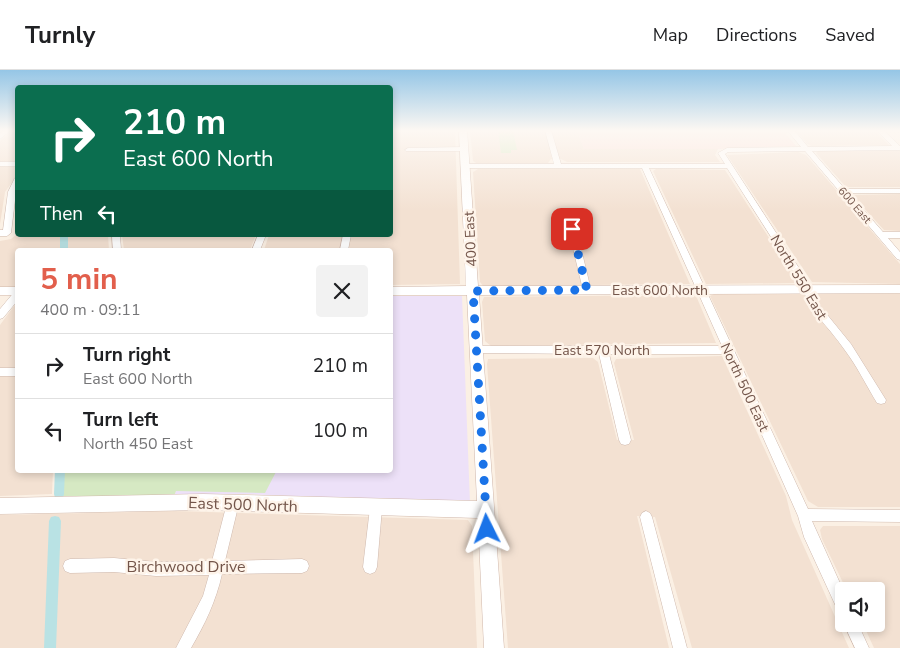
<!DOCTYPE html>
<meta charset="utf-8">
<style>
:root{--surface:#fff;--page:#f2f2f2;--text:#202124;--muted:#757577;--line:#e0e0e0;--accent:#e25f4c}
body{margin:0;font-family:"Nunito Sans",sans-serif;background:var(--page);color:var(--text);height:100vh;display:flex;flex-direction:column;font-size:19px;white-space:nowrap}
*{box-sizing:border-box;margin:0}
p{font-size:16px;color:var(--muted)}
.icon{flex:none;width:28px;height:28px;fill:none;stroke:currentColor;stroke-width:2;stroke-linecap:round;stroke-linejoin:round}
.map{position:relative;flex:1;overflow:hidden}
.drawer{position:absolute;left:15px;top:178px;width:378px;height:225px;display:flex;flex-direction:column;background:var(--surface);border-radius:5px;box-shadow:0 2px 8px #0003}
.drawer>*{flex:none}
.top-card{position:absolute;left:15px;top:15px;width:378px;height:152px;border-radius:5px;box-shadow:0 2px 8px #0003;background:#0b6e4f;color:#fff;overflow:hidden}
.tools{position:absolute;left:835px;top:512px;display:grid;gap:10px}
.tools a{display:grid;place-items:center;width:50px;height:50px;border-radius:5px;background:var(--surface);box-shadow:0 2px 8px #0003;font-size:25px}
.pin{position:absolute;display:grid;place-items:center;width:42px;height:42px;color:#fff;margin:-21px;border-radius:10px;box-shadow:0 2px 8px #0006}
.me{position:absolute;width:55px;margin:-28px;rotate:357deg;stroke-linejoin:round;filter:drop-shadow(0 0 4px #0008)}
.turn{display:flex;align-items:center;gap:18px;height:105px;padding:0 25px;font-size:22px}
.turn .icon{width:65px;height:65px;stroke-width:2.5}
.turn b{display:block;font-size:35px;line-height:42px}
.then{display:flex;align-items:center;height:48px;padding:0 25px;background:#0003;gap:10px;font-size:19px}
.round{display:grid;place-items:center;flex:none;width:52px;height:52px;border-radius:5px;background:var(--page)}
.overview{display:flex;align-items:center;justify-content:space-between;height:85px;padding:0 25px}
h1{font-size:30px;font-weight:700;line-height:38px;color:var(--accent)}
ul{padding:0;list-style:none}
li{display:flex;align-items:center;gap:15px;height:65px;padding:0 25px;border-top:1px solid var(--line)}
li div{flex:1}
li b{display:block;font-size:19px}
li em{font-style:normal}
header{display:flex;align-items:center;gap:30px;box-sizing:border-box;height:70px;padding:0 25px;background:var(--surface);border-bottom:1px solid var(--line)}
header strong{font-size:24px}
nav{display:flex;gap:28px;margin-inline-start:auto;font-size:18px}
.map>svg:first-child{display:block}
</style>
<header>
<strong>Turnly</strong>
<nav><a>Map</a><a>Directions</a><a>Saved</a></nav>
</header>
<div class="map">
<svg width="900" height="578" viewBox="0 0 900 578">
<rect width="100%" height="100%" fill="#fbf0e4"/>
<g fill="#f3e1d2">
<path d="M12 60H17V91H0V71Z"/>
<path d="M390 60H455L460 214 390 215V180H264L269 165H390Z"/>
<path d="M470 60H577L584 79H718L715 85 720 92H567L561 89H551L548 93H476L473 91Z"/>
<path d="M795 60H874L889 75 812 76 807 74Z"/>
<path d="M818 81H900V117H846L816 83Z"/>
<path d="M798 82 806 85 900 194V214L812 212 727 85Z"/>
<path d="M0 97H17L18 104 5 122 0 154Z"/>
<path d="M478 99H640L690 214 483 216 480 212 473 102Z"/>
<path d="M656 99 725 100 797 211 796 213 706 214 653 101Z"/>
<path d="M900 124V161L884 160 852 125Z"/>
<path d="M17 164 108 165 109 180H18L17 218H0V171L11 169Z"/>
<path d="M122 165H256L250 180H124Z"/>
<path d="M714 224H900V437H818L808 431 710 226Z"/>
<path d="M693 225 697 228 716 273 491 276 485 271 482 232 484 227Z"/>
<path d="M17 232 18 400H53L52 424 0 426V255Z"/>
<path d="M722 286 786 426 792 450 849 578H692L655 447 637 446 669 578H508L487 294 488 289 593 288 598 292 617 370H634L614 293 616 289Z"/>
<path d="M176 441 468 450 472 456 477 578H0V445Z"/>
<path d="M823 456H900V578H874L863 554H876V521H847L822 469 820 460Z"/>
</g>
<path fill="#fcdfd8" d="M577 60H783L796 76 718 79H584Z"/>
<path fill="#ede1f8" d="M390 226H462L470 433 244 424 174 426 183 400H390Z"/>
<g fill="#d6e9c3">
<path d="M498 60H513L517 80H511V83H501Z"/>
<path d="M63 400H277L265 423 176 421 174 426H63Z"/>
</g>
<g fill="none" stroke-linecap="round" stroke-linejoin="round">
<g fill="#b9e2e4" fill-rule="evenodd">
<rect x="60" y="165" width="8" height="15"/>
<path d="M55 400H65L64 424 63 428 59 429 55 428 54 424Z"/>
<path d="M55 446 59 447 61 451 56 578H44L49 451 51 447Z"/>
</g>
<defs>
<g id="street">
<path d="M4 60H11L0 69V64Z"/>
<path d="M545 60H551L561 94H725L718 83 727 78 801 77 787 60H794L808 77 892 76 876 60H883L900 76V80L812 81 845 119H900V123H849L883 162H900V168H888L900 182V190L897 189 805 81 728 82 725 84 808 212 816 231 851 274 886 330 885 333 881 334 877 333C866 315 857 296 844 279 829 257 809 241 801 214L727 98H649L808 439 900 440V452L812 451 844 522V545L839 543 804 467 798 446 726 284H609L631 370 629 374 625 375 621 374 619 370 599 284 473 283 471 280 473 277 476 276H722L642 98H465L462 96 465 94H554Z"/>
<path d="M408 78 464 77 467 79 464 81H406L405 80Z"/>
<rect x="0" y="92" width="18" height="4"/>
<path d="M15 108H18V118L16 122 11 163 7 166H0V160H3L8 122Z"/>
<path d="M565 139H571L572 141 591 220 587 223 583 220 564 141Z"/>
<path d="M112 165H120L121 180H113Z"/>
<path d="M258 165H266L260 180H252Z"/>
<path d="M343 165H351L348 180H340Z"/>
<path d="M18 220V230L3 248 0 249V239L15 221Z"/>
<rect x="0" y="298" width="18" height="8"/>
<path d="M233 427 237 429 239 433 225 491 302 489 307 491 309 496 307 501 302 503 222 504C216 531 205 554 191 578H176L203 526 209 505 156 506 114 502 70 503 65 501 63 496 65 491 70 489 114 488 156 492 212 491 227 433 229 429Z"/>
<path d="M376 432 380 434 382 438 377 497 375 502 370 504 365 502 363 497 370 438 372 434Z"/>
<path d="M646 441 650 443 652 447 687 578H673L640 447 642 443Z"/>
<path d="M844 554H858L869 578H855Z"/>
</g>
<g id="secondary">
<path d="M459 60H467L478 216 900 215V223L479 225 504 578H484L478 448 203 440 0 444V428L203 424 477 431 467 225H390V217L466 216Z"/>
<rect x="0" y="217" width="18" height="8"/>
</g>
</defs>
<use href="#street" stroke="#cfb9ae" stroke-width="1"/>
<use href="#secondary" stroke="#d1b8ab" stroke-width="1"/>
<use href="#street" fill="#fff" fill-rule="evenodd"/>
<use href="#secondary" fill="#fff" fill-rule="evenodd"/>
</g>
<linearGradient id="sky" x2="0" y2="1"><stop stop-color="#95c6e6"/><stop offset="0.43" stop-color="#fdf8f3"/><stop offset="1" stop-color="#fdf8f3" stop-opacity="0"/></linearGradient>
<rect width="900" height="141" fill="url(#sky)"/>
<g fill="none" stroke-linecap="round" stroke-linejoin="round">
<path stroke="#1a73e8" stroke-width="9" stroke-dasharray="0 16.2" d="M487 459 473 221 587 220 572 159"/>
</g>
<g text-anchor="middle" stroke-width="5" stroke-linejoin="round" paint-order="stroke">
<g font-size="11" fill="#73554a" stroke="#fef4ea">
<text transform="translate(855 135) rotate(49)" y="4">600 East</text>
</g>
<g font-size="14" fill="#73554a" stroke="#fef4ea">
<text transform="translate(470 169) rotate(-93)" y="5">400 East</text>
<text transform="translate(799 207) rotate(59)" y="5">North 550 East</text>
<text x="660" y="225">East 600 North</text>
<text x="602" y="285">East 570 North</text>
<text transform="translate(745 317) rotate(65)" y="5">North 500 East</text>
</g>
<g font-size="16" fill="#73554a" stroke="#fef4ea">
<text transform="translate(243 434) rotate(2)" y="6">East 500 North</text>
<text x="186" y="502">Birchwood Drive</text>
</g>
</g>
</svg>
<div class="tools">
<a><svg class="icon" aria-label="sound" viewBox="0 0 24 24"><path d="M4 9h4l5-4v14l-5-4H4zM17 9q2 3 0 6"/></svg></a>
</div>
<div class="pin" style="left:572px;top:159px;background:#d93025"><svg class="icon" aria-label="arrive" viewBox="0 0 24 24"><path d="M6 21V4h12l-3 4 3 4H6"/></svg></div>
<svg class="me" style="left:487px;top:459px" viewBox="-20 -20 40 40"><path d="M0-17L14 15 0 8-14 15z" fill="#1a73e8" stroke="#fff" stroke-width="4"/></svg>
<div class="top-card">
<div class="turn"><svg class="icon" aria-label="right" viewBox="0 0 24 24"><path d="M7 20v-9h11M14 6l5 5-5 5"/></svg><div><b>210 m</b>East 600 North</div></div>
<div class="then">Then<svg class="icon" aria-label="left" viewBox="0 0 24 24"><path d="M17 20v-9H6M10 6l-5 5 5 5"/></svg></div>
</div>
<section class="drawer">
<div class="overview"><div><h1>5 min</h1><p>400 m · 09:11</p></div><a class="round"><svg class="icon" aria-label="close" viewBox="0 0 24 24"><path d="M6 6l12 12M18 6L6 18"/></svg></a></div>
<ul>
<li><svg class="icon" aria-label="right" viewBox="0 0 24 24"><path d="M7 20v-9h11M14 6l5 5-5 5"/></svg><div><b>Turn right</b><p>East 600 North</p></div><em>210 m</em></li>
<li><svg class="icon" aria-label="left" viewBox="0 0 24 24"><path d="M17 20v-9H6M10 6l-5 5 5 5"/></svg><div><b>Turn left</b><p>North 450 East</p></div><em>100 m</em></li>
</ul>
</section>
</div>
